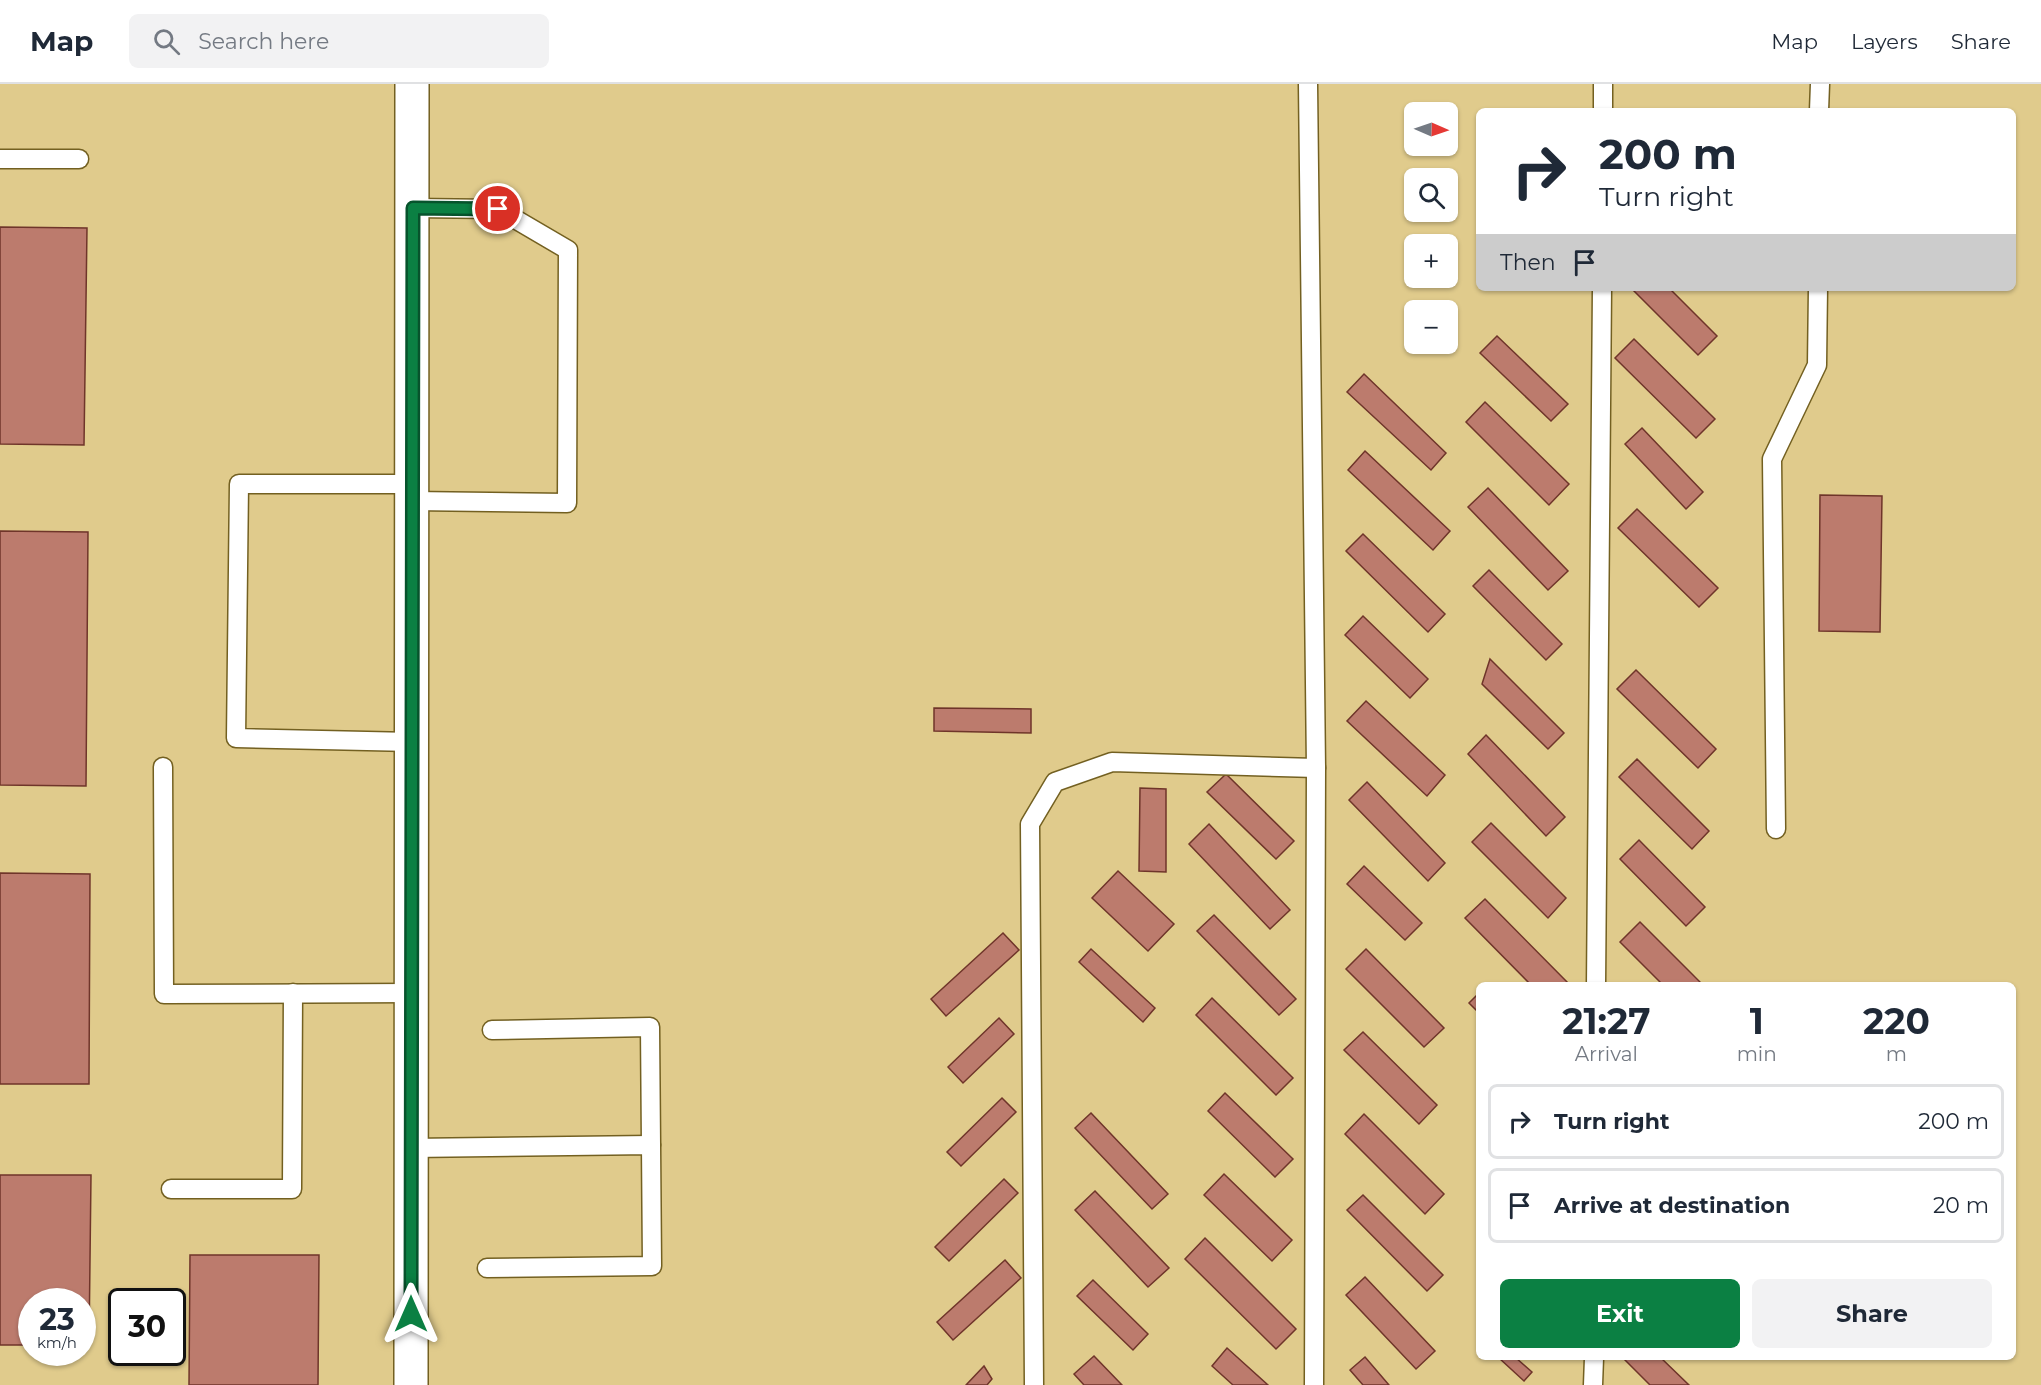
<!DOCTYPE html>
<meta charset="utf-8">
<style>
:root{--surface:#fff;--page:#f2f2f3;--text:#1f2937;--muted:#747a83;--line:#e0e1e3;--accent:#0b8043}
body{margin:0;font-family:Montserrat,sans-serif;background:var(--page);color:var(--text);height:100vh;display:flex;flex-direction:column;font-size:22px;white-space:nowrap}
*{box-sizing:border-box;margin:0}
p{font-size:20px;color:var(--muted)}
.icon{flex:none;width:33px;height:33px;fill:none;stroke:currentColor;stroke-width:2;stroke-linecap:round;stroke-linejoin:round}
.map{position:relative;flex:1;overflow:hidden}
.side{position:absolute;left:1476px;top:898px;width:540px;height:378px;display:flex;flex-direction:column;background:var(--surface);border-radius:9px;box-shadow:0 2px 4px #0004}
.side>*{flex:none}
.guide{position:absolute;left:1476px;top:24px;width:540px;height:183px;border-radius:9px;box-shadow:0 2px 4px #0004;background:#fff;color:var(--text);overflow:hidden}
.needle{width:39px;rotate:92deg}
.tools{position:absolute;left:1404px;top:18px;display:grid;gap:12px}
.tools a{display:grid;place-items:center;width:54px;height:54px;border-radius:9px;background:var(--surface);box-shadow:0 2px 4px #0004;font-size:30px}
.speed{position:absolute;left:18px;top:1204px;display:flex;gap:12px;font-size:30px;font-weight:700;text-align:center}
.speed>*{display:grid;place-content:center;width:78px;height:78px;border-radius:50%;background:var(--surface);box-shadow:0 2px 4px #0004;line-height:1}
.speed small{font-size:15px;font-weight:400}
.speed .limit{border:3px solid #111;border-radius:9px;background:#fff;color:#111}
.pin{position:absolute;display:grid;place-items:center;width:51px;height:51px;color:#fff;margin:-26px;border:3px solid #fff;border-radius:50%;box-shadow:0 2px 6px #0007}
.me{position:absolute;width:66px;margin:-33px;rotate:0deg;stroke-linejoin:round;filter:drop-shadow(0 0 4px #0008)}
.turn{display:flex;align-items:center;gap:21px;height:126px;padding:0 24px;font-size:27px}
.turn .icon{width:78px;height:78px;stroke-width:2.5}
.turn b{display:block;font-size:42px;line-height:51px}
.then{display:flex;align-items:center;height:57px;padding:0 24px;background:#0003;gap:12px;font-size:22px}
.eta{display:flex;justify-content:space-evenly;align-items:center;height:102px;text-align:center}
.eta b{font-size:36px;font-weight:700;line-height:42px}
.cta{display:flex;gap:12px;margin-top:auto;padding:12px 24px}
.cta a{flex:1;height:69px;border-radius:9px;background:var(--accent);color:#fff;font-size:24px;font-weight:700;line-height:69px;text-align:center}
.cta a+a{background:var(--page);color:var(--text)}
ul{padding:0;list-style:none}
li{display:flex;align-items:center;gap:18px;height:75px;margin:0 12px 9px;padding:0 12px;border:3px solid var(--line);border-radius:9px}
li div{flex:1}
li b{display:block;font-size:22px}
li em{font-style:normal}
header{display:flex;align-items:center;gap:36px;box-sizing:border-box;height:84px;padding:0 30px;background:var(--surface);border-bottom:2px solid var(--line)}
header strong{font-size:28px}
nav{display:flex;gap:33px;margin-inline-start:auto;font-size:21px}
.search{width:420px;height:54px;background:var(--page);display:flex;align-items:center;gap:15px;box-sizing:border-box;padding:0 21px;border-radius:9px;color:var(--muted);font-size:22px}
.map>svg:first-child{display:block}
</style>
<header>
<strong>Map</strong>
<div class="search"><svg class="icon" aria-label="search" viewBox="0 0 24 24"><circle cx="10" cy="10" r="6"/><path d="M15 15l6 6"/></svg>Search here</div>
<nav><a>Map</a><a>Layers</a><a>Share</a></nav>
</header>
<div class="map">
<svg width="2041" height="1301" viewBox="0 0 2041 1301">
<rect width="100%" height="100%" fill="#e0cb8c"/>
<g fill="#bc7b6d" stroke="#6f352a" stroke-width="1.5">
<path d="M0 143 87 144 84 361 0 360Z"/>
<path d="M1631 204H1669L1717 252 1698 271Z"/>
<path d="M1497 252 1568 320 1551 337 1480 269Z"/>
<path d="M1634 255 1715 335 1696 354 1615 274Z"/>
<path d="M1364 290 1446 369 1431 386 1347 308Z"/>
<path d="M1485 318 1569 400 1549 421 1466 338Z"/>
<path d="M1642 344 1703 408 1686 425 1625 360Z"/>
<path d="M1365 367 1450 447 1433 466 1348 386Z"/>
<path d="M1488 404 1568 487 1548 506 1468 423Z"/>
<path d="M1820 411 1882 412 1880 548 1819 547Z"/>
<path d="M1637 425 1718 504 1699 523 1618 444Z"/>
<path d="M0 447 88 448 86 702 0 701Z"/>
<path d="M1363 450 1445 530 1428 548 1346 467Z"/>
<path d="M1489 486 1562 560 1546 576 1473 502Z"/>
<path d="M1363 532 1428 595 1410 614 1345 551Z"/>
<path d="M1490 575 1564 649 1548 665 1482 600Z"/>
<path d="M1636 586 1716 665 1698 684 1617 605Z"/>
<path d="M1366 617 1445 691 1427 712 1347 637Z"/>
<path d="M934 624 1031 625V649L934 647Z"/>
<path d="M1486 651 1565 733 1546 752 1468 670Z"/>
<path d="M1637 675 1709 747 1692 765 1619 693Z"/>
<path d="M1226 690 1294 757 1276 775 1207 708Z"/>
<path d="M1367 698 1445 779 1428 797 1349 716Z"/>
<path d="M1140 704 1166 705V788L1139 787Z"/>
<path d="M1491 739 1566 814 1548 834 1472 758Z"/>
<path d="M1209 740 1290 826 1270 845 1189 760Z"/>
<path d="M1639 756 1705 823 1686 842 1620 775Z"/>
<path d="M1364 782 1422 839 1405 856 1347 800Z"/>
<path d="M1118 787 1174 840 1148 867 1092 814Z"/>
<path d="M0 789 90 790 89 1000H0Z"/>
<path d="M1485 815 1571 902H1532L1465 834Z"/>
<path d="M1214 831 1296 915 1279 931 1197 847Z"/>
<path d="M1640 838 1703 901V902H1664L1620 858Z"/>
<path d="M1003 849 1019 866 946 932 931 915Z"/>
<path d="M1091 865 1155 924 1143 938 1079 878Z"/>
<path d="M1366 865 1444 944 1424 963 1346 885Z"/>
<path d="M1479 909V929L1469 919Z"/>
<path d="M1212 914 1293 994 1276 1011 1196 931Z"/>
<path d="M999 934 1014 950 963 999 948 983Z"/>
<path d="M1363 948 1437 1021 1419 1040 1344 966Z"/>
<path d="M1225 1009 1293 1075 1275 1093 1208 1027Z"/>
<path d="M1002 1014 1016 1028 961 1082 947 1068Z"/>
<path d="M1091 1029 1168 1110 1152 1125 1075 1044Z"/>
<path d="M1364 1030 1444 1110 1425 1130 1345 1050Z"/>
<path d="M1224 1090 1292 1156 1272 1177 1204 1111Z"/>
<path d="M0 1091H91L89 1261H82V1218H32V1261H0Z"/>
<path d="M1004 1095 1018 1109 949 1177 935 1163Z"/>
<path d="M1095 1107 1169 1184 1148 1203 1075 1126Z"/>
<path d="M1363 1111 1443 1191 1427 1207 1347 1126Z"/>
<path d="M1205 1154 1296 1245 1276 1265 1185 1175Z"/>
<path d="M190 1171H319L318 1301H189Z"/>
<path d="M1005 1176 1021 1194 953 1256 937 1238Z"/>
<path d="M1365 1193 1435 1267 1416 1285 1346 1211Z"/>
<path d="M1093 1196 1148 1250 1133 1266 1077 1212Z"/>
<path d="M1227 1264 1268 1301H1233L1212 1282Z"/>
<path d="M1094 1272 1122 1301H1084L1074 1290Z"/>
<path d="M1365 1273 1389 1301H1363L1350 1286Z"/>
<path d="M1499 1274H1516L1532 1288 1524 1297Z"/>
<path d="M1623 1274H1661L1689 1301H1650Z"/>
<path d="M984 1282 992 1295 987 1301H966Z"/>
</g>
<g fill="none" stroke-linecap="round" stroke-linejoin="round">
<defs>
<g id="service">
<path d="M1308 0 1316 684 1314 1301"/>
<path d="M1603 27V0"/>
<path d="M1819 27 1820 0"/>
<path d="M0 75H79"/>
<path d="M412 417 567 419 568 166 498 125 413 124"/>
<path d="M412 658 236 654 239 400H412"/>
<path d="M163 683 164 910 412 909"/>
<path d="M1776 745 1772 375 1817 281 1818 204"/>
<path d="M1596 902 1602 204"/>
<path d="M492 946 650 943 651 1061"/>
<path d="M411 1064 651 1061 652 1182 487 1184"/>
<path d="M171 1105H292L293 909"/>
<path d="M1034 1301 1030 740 1055 698 1112 678 1316 684"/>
<path d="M1593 1301 1594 1274"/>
</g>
<path id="minor" d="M411 1301 412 0"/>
</defs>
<use href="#service" stroke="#736021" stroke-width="21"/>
<use href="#minor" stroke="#736021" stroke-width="36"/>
<use href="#service" stroke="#fff" stroke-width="18"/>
<use href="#minor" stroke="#fff" stroke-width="33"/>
</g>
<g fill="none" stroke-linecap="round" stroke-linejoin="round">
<defs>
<path id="route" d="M411 1230 413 124 498 125"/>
</defs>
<use href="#route" stroke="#07532c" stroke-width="15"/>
<use href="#route" stroke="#0b8043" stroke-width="10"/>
</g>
</svg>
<div class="tools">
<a><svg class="needle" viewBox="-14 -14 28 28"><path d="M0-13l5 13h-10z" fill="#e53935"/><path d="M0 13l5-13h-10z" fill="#747a83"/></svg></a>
<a><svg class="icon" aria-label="search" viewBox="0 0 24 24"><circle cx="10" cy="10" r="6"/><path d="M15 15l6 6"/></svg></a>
<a>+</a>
<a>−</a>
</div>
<div class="speed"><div>23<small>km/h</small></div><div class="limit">30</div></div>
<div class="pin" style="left:498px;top:125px;background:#d93025"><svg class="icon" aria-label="arrive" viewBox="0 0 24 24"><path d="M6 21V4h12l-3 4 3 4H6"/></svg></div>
<svg class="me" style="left:411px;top:1230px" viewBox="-20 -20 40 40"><path d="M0-17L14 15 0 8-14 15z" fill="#0b8043" stroke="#fff" stroke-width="4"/></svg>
<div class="guide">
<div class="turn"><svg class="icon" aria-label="right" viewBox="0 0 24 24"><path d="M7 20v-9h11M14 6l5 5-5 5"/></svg><div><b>200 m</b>Turn right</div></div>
<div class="then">Then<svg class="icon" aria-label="arrive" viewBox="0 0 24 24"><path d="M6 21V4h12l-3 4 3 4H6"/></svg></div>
</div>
<section class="side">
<div class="eta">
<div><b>21:27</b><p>Arrival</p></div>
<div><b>1</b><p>min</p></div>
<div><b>220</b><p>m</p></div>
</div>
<ul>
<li><svg class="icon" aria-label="right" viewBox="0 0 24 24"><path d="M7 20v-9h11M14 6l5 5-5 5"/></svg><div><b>Turn right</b></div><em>200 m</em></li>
<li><svg class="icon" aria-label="arrive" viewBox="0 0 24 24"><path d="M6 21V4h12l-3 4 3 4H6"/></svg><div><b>Arrive at destination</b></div><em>20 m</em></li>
</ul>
<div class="cta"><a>Exit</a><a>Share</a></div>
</section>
</div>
